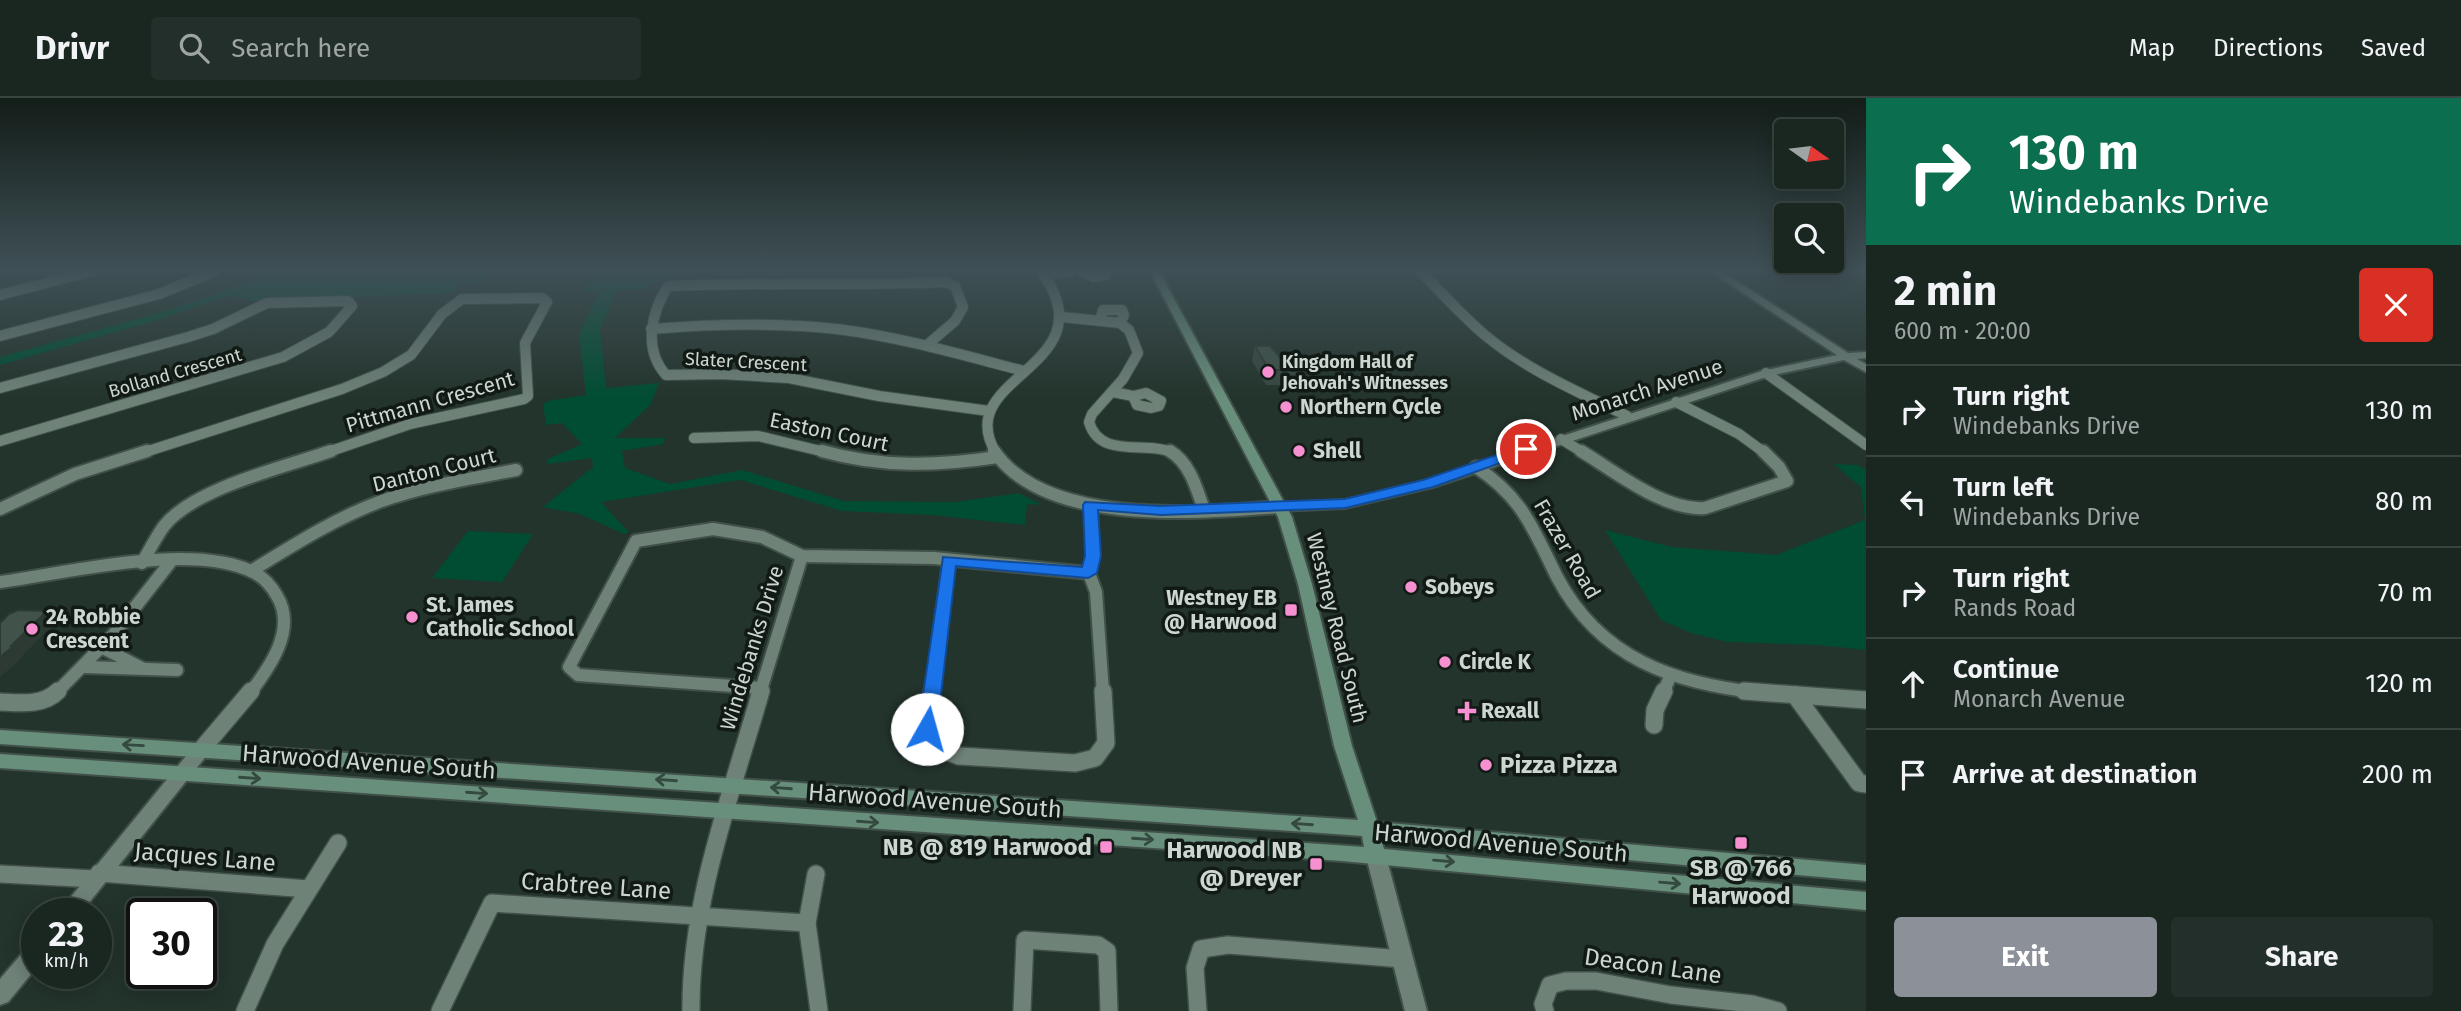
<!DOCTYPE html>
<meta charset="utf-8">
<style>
:root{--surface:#1a2721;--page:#232f2a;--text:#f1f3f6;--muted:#9fa5a5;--line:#38443f;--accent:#8c9099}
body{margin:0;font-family:"Fira Sans",sans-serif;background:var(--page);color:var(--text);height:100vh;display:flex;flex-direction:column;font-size:26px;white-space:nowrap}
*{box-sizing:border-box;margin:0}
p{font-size:23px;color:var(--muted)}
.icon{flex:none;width:38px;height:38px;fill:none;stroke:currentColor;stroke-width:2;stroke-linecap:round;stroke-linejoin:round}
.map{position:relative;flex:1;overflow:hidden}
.details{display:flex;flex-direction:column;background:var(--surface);width:595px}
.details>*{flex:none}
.guide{background:#0b6e4f;color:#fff;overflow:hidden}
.needle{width:46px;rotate:104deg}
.buttons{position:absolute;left:1774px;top:21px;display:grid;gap:14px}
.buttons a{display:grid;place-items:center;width:70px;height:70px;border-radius:7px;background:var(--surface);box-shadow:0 4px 18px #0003,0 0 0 2px var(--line);font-size:35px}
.speed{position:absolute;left:21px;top:800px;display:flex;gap:14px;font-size:35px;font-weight:700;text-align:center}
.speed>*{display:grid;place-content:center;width:91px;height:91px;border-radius:50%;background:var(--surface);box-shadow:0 4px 18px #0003,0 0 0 2px var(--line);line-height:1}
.speed small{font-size:18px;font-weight:400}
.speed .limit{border:4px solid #111;border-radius:10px;background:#fff;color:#111}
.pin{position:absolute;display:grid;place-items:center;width:60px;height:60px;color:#fff;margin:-30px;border:4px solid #fff;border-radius:50%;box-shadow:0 2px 7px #0007}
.me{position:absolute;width:77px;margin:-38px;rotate:7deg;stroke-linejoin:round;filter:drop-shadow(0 0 5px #0008)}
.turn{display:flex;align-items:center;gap:24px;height:147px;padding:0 28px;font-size:32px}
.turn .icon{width:91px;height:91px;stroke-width:2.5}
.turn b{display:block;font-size:49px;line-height:60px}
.round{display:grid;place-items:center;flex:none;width:74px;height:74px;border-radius:7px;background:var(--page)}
.overview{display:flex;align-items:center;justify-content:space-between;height:119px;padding:0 28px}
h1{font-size:42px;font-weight:700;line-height:52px}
.primary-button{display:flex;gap:14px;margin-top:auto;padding:14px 28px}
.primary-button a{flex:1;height:80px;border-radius:7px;background:var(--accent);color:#fff;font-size:28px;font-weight:700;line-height:80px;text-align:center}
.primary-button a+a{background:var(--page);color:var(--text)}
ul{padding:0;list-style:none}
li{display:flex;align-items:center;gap:21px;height:91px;padding:0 28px;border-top:2px solid var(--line)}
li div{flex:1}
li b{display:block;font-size:26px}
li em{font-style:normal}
header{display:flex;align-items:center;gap:42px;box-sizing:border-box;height:98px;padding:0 35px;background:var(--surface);border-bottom:2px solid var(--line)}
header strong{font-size:33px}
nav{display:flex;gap:38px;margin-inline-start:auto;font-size:24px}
.search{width:490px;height:63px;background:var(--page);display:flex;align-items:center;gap:18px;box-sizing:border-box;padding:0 24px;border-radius:7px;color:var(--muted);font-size:26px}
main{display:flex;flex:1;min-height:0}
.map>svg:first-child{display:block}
</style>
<header>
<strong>Drivr</strong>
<div class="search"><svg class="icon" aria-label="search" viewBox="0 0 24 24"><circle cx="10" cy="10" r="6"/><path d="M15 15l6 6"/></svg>Search here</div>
<nav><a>Map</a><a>Directions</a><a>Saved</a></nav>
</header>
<main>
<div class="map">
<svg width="1866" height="913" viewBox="0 0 1866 913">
<rect width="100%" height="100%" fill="#23342c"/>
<g fill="#004d33">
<path d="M267 173H493L481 186 459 187 453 195 247 203 250 200 228 198 155 223 0 267V259L155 216 260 181Z"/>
<path d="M594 173H675L672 181 649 188 646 192H617L600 231 606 290 659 285 651 306 615 340H665L663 346 622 353 625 370 670 386 742 372 844 403 955 404 1019 395 1042 407 1027 406 1025 427 931 417 842 413 740 382 601 404 629 434 624 436 580 416 543 409 593 369 592 360 548 366V361L582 346 562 325 546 327 543 306 548 303 586 297 579 237 598 194 583 192Z"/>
<path d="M1834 366 1857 367 1866 372V552L1818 547 1728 544 1691 535 1661 522 1605 432 1672 449 1776 457 1865 422 1861 389Z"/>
<path d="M468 433 533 436 502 484 432 480Z"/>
</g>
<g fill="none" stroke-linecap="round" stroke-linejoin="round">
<defs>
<g id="minor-far2">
<path d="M1081 173 1093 179 1106 177 1104 173"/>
<path d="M1420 173C1442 195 1462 218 1486 238 1527 272 1579 294 1627 318"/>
<path d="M1044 177 1069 173"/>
<path d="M0 197 92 173"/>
<path d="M1062 219 1120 225 1129 232 1138 255 1123 281 1092 316 1089 324C1100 362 1147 342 1173 355"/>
<path d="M1100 222 1103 212H1122L1124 217 1120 225"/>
<path d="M651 231C713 226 775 224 837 231 901 239 962 257 1024 273"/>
<path d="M0 238 159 196 215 173"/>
<path d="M927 247 955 223 963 209 955 188 946 184C853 188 761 184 668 188 651 215 643 251 666 277L721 276 789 280 879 298 989 313"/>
<path d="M1766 275 1866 347"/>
<path d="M0 290 188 239 213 231 267 205 348 203 352 208 329 234 283 259 0 343"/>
<path d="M1113 294 1133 298"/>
<path d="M1146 295 1161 303 1159 308 1151 310 1137 307 1133 298Z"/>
<path d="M1676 304 1739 336 1765 355"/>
<path d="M694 340 758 338 829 355"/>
<path d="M1561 341 1584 355"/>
<path d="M142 355 342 291 383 274 411 257 442 216 462 201 542 200 547 204 525 245 528 298 524 301 410 326 325 355"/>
<path d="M996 355C949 277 1112 270 1041 173"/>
</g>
<g id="minor-far1">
<path d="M822 353C882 370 937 368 998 359"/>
<path d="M994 353C1046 429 1199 415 1279 409"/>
<path d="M1170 353C1190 365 1197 391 1204 412"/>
<path d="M1581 353C1616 374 1664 413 1705 410L1787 383 1779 369 1763 353"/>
<path d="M1476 369C1523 400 1533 431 1557 479 1600 561 1675 586 1762 595"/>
<path d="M0 411 75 376 147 353"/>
<path d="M142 465C149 453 156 439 164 428 194 390 285 369 331 353"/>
<path d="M251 473C292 448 334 421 379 404 423 388 470 381 516 372"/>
<path d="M1089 475 1096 494 1103 595"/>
<path d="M1089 475 1093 459 1091 407"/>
<path d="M0 484C68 475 193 443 255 475 264 480 272 489 277 498 297 531 270 569 250 595"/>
<path d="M101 549 142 570"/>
<path d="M84 569 177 572"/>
<path d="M761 590 578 577 569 569 636 443 713 431 762 439 802 458 934 460 1089 475"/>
<path d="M56 595 114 536 172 462"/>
<path d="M760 595 802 458"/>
<path d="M932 595 949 463"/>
<path d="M1663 595 1670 579"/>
</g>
<g id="minor">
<path d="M932 593 927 631 936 649 959 658 1075 665 1095 660 1106 645 1103 593"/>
<path d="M1744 593 1866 602"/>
<path d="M1795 597 1859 685 1866 686"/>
<path d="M0 604C20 605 43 608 58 593"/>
<path d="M1654 627 1655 612 1664 593"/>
<path d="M201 652 251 593"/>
<path d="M99 775 308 791"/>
<path d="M0 776 95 781"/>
<path d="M816 776 807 825 819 913"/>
<path d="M245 913 275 846 338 745"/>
<path d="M440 913 492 805 807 825"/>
<path d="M691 913C690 803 731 698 761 593"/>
<path d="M1022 913 1025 842 1098 847 1107 853 1109 913"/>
<path d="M1198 913 1195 870 1201 851 1228 847 1403 861"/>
<path d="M1545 913 1543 906 1550 887 1566 883H1596L1671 897 1752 906 1778 913"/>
</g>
<g id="tertiary">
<path d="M1710 173H1721L1848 255 1866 254V260L1857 261 1866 266V274L1844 262 1769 278 1433 389 1345 410 1279 413 1272 409 1279 405 1345 402 1424 383 1762 273 1837 257Z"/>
<path d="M201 645 207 647 210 652 207 657 80 816H57L195 647Z"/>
<path d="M1376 750 1383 752 1386 758 1427 913H1405L1366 758 1369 752Z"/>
<path d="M37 843V869L8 904 0 907V881L30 846Z"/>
</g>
<path id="secondary" d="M1150 173H1159L1292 419 1312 486 1352 648 1377 724 1866 767V783L1381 740 1384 751 1866 794V812L1342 763 0 670V656L1364 749 1362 738 1335 736 0 646V632L1358 722 1334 648 1298 486 1278 419Z"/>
</defs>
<use href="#minor-far2" stroke="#415049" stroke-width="12"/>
<use href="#minor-far1" stroke="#415049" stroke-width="16"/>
<use href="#minor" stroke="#415049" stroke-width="20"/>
<use href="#tertiary" stroke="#415049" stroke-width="4"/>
<use href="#secondary" stroke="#415049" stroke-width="4"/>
<use href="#minor-far2" stroke="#6f8278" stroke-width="10"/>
<use href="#minor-far1" stroke="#6f8278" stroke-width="12"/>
<use href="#minor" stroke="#6f8278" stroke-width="17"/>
<use href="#tertiary" fill="#6f8278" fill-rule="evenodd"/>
<use href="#secondary" fill="#688f7c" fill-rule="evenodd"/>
</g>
<path fill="#37473f" d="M1255 248 1283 263 1305 272 1301 287H1266L1252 263Z"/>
<path fill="#2d3933" d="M47 513 55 525 22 558 23 559 0 579V559Z"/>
<g fill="#405249" stroke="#2d3933" stroke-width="2">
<path d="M1255 248H1270L1283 263 1299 262 1305 272H1269Z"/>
<path d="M18 512 47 513 11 548H14L0 559V525L9 516Z"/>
</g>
<defs><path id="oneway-shaft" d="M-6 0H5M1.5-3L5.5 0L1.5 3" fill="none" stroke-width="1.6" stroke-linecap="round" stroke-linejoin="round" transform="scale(1.75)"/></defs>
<g stroke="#34493f">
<use href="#oneway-shaft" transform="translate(133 647) rotate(-177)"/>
<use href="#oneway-shaft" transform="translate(250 680) rotate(4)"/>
<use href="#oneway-shaft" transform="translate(666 682) rotate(-176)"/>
<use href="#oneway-shaft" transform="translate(781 690) rotate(-176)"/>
<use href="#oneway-shaft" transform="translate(477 695) rotate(4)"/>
<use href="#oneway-shaft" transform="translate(868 724) rotate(4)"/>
<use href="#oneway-shaft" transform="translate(1302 726) rotate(-176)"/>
<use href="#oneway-shaft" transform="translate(1143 741) rotate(4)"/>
<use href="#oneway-shaft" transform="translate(1444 763) rotate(5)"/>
<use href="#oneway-shaft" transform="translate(1670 785) rotate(5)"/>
</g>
<linearGradient id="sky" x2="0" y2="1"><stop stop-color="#131d18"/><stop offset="0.57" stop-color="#3f5056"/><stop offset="1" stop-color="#3f5056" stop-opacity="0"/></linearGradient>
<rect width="1866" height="301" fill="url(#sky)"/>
<path fill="#1a73e8" stroke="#114b97" stroke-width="2" d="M1526 347 1533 351 1531 354 1433 389 1345 410 1161 417 1098 412 1101 458 1097 475 1088 480 956 468 937 631 934 636 927 638 921 636 918 631 943 459 1082 469 1085 458 1083 407 1085 404 1161 408 1345 401 1423 382Z"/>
<g fill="#f690d0" stroke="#121a16" stroke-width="2.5">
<circle cx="1268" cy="274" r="7"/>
<circle cx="1286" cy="309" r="7"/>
<circle cx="1299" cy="353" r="7"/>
<circle cx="1411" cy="489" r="7"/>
<rect x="1284" y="505" width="14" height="14" rx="3.5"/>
<circle cx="412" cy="519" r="7"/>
<circle cx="32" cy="531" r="7"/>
<circle cx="1445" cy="564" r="7"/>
<path d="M1463.5 602.5h7v7h7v7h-7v7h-7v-7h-7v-7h7z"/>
<circle cx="1486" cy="667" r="7"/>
<rect x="1734" y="738" width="14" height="14" rx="3.5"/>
<rect x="1099" y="742" width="14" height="14" rx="3.5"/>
<rect x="1309" y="759" width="14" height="14" rx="3.5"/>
</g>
<g text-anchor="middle" stroke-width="7" stroke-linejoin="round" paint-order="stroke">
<g font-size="18" fill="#ccd7d1" stroke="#121a16">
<text transform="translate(746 264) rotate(3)" y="6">Slater Crescent</text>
<text transform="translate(175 275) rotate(-16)" y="6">Bolland Crescent</text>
</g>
<g font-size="18" font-weight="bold" fill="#ccd7d1" stroke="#121a16" text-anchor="start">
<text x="1282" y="270">Kingdom Hall of<tspan x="1282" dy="21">Jehovah's Witnesses</tspan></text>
</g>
<g font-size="21" fill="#ccd7d1" stroke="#121a16">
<text transform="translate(1647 292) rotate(-18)" y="7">Monarch Avenue</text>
<text transform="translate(430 304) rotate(-16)" y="7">Pittmann Crescent</text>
<text transform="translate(829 334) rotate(12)" y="7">Easton Court</text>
<text transform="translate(434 372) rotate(-14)" y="7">Danton Court</text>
<text transform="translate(1567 451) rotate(60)" y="7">Frazer Road</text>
<text transform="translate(1337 530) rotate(76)" y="7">Westney Road South</text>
<text transform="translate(752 550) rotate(-73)" y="7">Windebanks Drive</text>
</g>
<g font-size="21" font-weight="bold" fill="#ccd7d1" stroke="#121a16" text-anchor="start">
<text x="1300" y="316">Northern Cycle</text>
<text x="1313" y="360">Shell</text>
<text x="1425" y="496">Sobeys</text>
<text x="1277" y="507" text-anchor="end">Westney EB<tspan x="1277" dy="24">@ Harwood</tspan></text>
<text x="426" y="514">St. James<tspan x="426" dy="24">Catholic School</tspan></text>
<text x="46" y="526">24 Robbie<tspan x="46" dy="24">Crescent</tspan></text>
<text x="1459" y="571">Circle K</text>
<text x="1481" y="620">Rexall</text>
</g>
<g font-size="24" fill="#ccd7d1" stroke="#121a16">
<text transform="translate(369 664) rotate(4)" y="8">Harwood Avenue South</text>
<text transform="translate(935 703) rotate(4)" y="8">Harwood Avenue South</text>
<text transform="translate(1501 745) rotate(5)" y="8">Harwood Avenue South</text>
<text transform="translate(205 759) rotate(5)" y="8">Jacques Lane</text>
<text transform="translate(596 788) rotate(4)" y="8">Crabtree Lane</text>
<text transform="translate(1653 868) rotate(8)" y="8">Deacon Lane</text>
</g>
<g font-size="24" font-weight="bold" fill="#ccd7d1" stroke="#121a16" text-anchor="end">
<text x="1500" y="675" text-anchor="start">Pizza Pizza</text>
<text x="1092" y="757">NB @ 819 Harwood</text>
<text x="1302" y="760">Harwood NB<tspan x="1302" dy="28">@ Dreyer</tspan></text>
<text x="1741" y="778" text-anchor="middle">SB @ 766<tspan x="1741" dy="28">Harwood</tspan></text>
</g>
</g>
</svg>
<div class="buttons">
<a><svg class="needle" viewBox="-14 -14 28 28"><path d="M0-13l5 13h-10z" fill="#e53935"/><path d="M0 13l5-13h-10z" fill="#9fa5a5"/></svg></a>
<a><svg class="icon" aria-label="search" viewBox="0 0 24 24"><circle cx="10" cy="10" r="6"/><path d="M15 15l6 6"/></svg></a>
</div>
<div class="speed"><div>23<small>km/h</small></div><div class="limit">30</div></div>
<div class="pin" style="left:1526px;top:351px;background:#d93025"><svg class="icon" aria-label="arrive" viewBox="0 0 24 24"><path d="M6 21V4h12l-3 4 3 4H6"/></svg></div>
<svg class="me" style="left:927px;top:631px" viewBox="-20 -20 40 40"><circle r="19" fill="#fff"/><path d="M0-13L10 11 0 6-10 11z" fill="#1a73e8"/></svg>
</div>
<section class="details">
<div class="guide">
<div class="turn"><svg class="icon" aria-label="right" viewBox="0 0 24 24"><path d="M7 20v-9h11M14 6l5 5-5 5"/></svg><div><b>130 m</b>Windebanks Drive</div></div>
</div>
<div class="overview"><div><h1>2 min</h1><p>600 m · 20:00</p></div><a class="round" style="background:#d93025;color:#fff"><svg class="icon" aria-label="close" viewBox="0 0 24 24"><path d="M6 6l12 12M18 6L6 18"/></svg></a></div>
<ul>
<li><svg class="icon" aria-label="right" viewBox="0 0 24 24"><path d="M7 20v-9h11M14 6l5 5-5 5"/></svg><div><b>Turn right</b><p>Windebanks Drive</p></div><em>130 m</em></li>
<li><svg class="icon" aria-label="left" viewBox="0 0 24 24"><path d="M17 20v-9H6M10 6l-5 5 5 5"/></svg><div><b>Turn left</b><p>Windebanks Drive</p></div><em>80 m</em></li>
<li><svg class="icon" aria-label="right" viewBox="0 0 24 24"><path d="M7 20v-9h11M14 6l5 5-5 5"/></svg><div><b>Turn right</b><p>Rands Road</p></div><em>70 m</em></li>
<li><svg class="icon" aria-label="ahead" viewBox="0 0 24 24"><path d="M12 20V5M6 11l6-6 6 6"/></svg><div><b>Continue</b><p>Monarch Avenue</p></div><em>120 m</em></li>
<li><svg class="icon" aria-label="arrive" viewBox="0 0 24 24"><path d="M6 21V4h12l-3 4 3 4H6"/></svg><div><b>Arrive at destination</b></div><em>200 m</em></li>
</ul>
<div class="primary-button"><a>Exit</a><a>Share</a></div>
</section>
</main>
